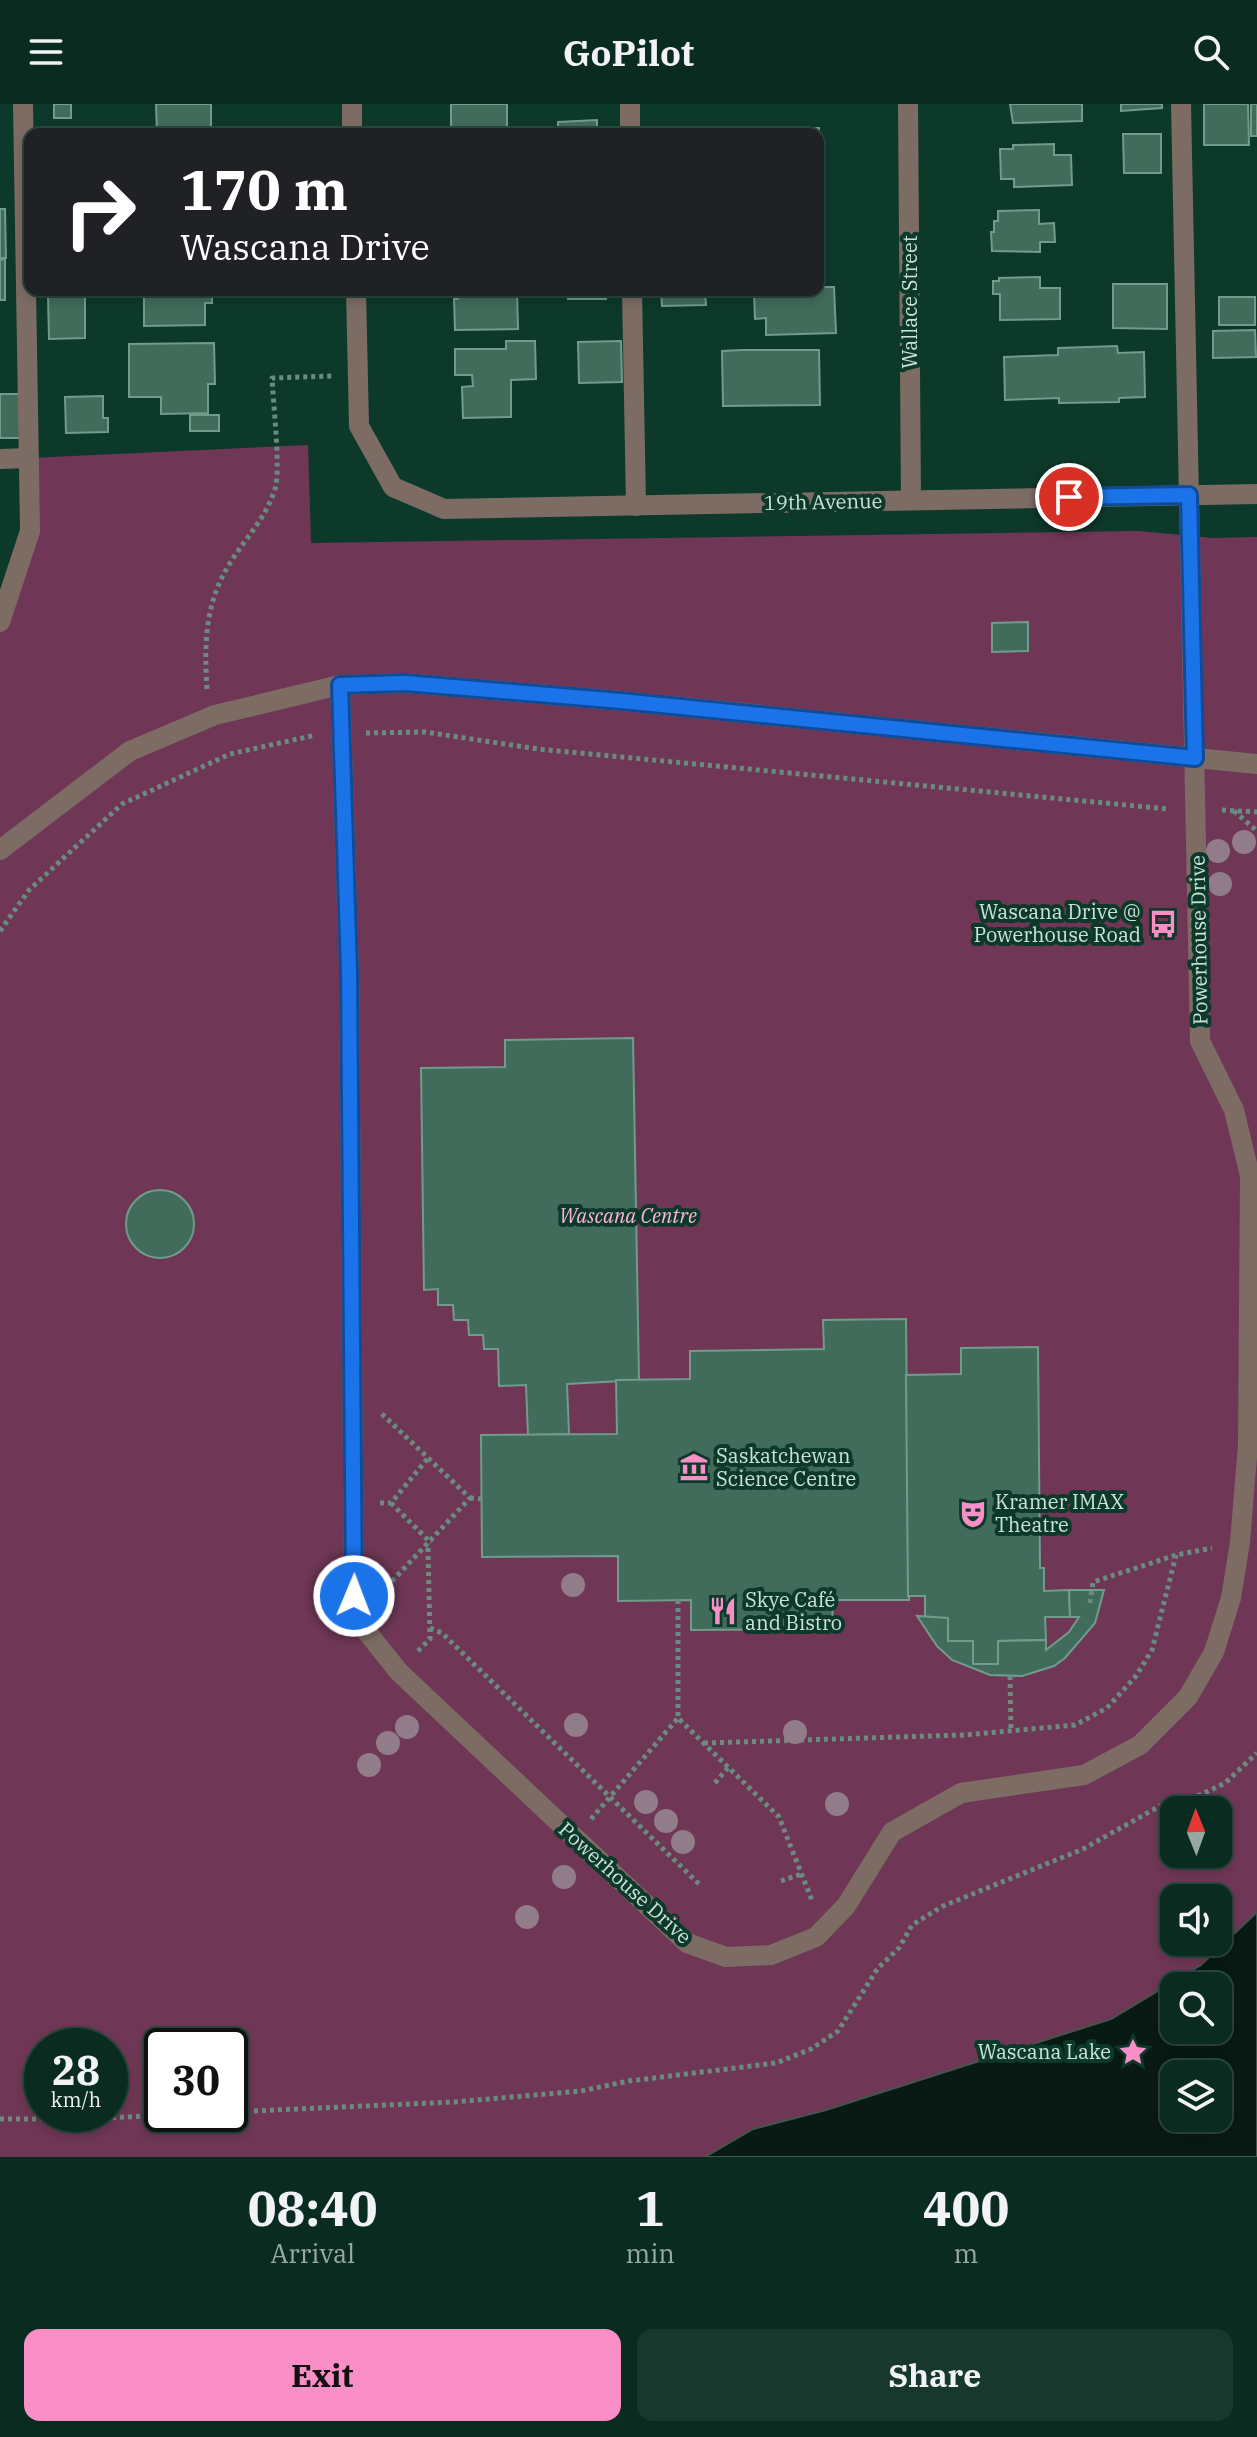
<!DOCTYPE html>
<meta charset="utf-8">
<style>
:root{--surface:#0a2b20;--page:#18372d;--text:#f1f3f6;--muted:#99a7a5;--line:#2a473e;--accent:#fa8fc7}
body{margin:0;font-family:"IBM Plex Serif",serif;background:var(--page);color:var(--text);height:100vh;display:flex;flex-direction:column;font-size:30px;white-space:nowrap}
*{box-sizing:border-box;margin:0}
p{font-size:26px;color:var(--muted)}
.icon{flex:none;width:44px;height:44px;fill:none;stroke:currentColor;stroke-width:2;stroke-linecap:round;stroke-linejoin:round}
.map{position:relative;height:2053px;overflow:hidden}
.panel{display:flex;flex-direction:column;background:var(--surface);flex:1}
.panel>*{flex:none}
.banner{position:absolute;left:24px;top:24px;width:800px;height:168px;border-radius:16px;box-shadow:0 4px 12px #0003,0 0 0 2px var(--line);background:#202124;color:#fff;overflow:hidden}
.needle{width:52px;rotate:359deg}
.tools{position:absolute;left:1160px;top:1692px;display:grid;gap:16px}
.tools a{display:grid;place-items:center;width:72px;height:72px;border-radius:16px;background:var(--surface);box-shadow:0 4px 12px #0003,0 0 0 2px var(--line);font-size:40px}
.speed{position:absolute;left:24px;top:1924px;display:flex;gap:16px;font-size:40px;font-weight:700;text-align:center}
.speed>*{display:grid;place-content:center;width:104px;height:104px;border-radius:50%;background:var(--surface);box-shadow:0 4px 12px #0003,0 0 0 2px var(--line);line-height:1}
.speed small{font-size:20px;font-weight:400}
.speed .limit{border:4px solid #111;border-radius:12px;background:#fff;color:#111}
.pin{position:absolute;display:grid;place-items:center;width:68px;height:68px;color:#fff;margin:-34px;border:4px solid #fff;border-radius:50%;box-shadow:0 2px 8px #0007}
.me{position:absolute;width:88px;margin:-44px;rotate:1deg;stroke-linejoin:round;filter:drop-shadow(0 0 6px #0008)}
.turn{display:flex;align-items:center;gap:28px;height:168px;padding:0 24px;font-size:36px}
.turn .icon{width:104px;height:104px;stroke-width:2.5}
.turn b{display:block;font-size:56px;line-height:68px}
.eta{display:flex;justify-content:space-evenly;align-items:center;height:136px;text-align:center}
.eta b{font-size:48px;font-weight:700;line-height:56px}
.button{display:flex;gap:16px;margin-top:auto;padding:16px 24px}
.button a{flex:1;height:92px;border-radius:16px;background:var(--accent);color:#111;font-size:32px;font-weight:700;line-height:92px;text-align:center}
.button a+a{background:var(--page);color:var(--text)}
header{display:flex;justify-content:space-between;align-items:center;height:104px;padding:0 24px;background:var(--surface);font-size:36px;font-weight:700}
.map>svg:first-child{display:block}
</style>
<header><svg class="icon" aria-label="menu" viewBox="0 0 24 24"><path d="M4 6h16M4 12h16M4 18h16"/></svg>GoPilot<svg class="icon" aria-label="search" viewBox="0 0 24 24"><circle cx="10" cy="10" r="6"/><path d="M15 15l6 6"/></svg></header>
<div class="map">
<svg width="1257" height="2053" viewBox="0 0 1257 2053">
<rect width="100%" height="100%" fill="#0d392b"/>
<path fill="#6f3755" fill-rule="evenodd" d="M308 341 311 439 1139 427 1213 434 1257 433V2053H0V518L30 427 29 354ZM1174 1706H1218V1750H1174ZM1174 1794H1218V1838H1174ZM1174 1882H1218V1926H1174ZM42 1942H110V2010H42ZM162 1942H230V2010H162ZM1174 1970H1218V2014H1174Z"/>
<path fill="#091913" stroke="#43554e" stroke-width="2" fill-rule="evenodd" d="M1257 1808V2053H705L753 2025 826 2006 1111 1915 1201 1861ZM1174 1882H1218V1926H1174ZM1174 1970H1218V2014H1174Z"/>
<g fill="#416b5b" stroke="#709c8b" stroke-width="2">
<rect x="54" y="0" width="17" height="14"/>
<path d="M156 0H211V30H157Z"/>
<rect x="451" y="0" width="56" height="30"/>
<path d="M1010 0H1082V17L1013 19Z"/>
<path d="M1121 0H1162V4L1121 7Z"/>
<path d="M1204 0H1248L1249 41H1204Z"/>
<rect x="1251" y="0" width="6" height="32"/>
<path d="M597 16V30H558V18Z"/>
<path d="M819 24V66L818 30H775V25Z"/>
<path d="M1123 30H1161V69H1124Z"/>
<path d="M1054 40V51H1071L1072 81 1014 83V75H1001L1000 45H1013V41Z"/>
<rect x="818" y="100" width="4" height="67"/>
<path d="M0 105H5L6 154H0Z"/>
<path d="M1039 106V120L1054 119 1055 138H1040V148L992 147 991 128H994V117H998V107Z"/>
<path d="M5 155V196H0V156Z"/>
<path d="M1040 173V184H1060V215L1000 216V190H993V177H999V174Z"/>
<path d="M1113 180H1167V225L1113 224Z"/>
<path d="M818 183H834L836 229 766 231V214L755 215 754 190H765V186H818Z"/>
<path d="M144 186H212V199H205V221L144 222Z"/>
<path d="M458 186H517L518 225 455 226 454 195H458Z"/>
<rect x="568" y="186" width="38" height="9"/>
<path d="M661 186H705L706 201 662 202Z"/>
<path d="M48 192H85V234L49 235Z"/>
<rect x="1219" y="193" width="36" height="28"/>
<path d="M1255 226 1256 253 1213 254V227Z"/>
<path d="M506 237H535L536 275 511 276V313L463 314 462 283 473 282 472 271H455V245H506Z"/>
<path d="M621 237 622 278 579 279 578 238Z"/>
<path d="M214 239 215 280H208V309L161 310V293H129V240Z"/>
<path d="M1117 242 1118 249 1144 248 1145 293 1119 294V298L1059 299V294L1005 296 1004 253 1058 251V244Z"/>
<path d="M742 246H819L820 301 723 302 722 247Z"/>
<path d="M0 290H20L21 334H0Z"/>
<path d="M103 292V314H108V328L66 329 65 293Z"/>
<rect x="190" y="311" width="29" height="16"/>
<path d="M1028 518V547L992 548V519Z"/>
<path d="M633 934 639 1276 567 1280 569 1330 528 1331 526 1281 499 1282 498 1245H484L483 1231H469L468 1216H454L453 1201H438V1185L424 1186 421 964 505 963V936Z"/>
<circle cx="160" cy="1120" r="34"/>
<path d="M906 1215 909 1496H832L833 1525 691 1526V1496L618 1497V1452L482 1453 481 1331 617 1330 616 1276 690 1275V1247L824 1245 823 1216Z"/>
<path d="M1038 1243 1040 1464H1044V1487L1069 1486 1070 1513H1045L1046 1536 998 1537V1560H973V1537H948V1514L925 1515V1492H908L906 1271 961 1270V1244Z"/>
<path d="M1069 1486H1104L1095 1519 1065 1554 1054 1562 1022 1572 990 1571 952 1556 937 1542 917 1512 948 1514V1537H973V1560H998V1537L1046 1536V1546L1069 1528 1079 1513H1070Z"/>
</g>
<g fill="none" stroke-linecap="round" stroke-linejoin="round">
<g stroke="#6a8c80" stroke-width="5" stroke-dasharray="4 4" stroke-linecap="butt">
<path d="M207 585C204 539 205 499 230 459 245 435 266 414 275 385 281 367 273 297 272 274L333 272"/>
<path d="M366 629 425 628 538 645 1168 705"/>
<path d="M1222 706 1257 708"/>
<path d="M1234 707 1257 727"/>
<path d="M0 827 29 786 122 700 230 650 316 631"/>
<path d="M470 1394 481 1395"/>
<path d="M380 1399H391L428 1354"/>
<path d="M391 1399 431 1439"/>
<path d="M381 1489 470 1394 381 1309"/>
<path d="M678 1496V1614L779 1713 813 1799"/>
<path d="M1090 1499 1093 1478 1176 1451 1212 1444"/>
<path d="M430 1524 442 1529 699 1780"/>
<path d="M418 1547 430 1535 428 1443"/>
<path d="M1010 1572 1011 1626"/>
<path d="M704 1639 964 1631 1075 1621 1107 1604 1136 1572 1152 1546 1176 1451"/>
<path d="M715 1679 728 1664"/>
<path d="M591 1715 678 1614"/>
<path d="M781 1777 802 1770"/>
<path d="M230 2008 454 1998 581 1987 629 1977 776 1959 811 1945 838 1927 878 1864 899 1844 912 1821 943 1802 1083 1745 1167 1698 1200 1691 1225 1679 1257 1649"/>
<path d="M0 2015H86L186 2010"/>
</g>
<g stroke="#7c6c64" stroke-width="20">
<path d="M352 0V30"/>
<path d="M630 0V30"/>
<path d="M908 0 911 396"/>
<path d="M356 186 359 322 393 383 444 405 1257 390"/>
<path d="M632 186 636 402"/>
<path d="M0 355 29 354"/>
<path d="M0 518 30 427 23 0"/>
<path d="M340 581 349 867 354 1492 367 1528 399 1568 687 1839 726 1853 771 1851 816 1833 846 1802 892 1728 961 1689 1084 1671 1140 1641 1188 1593 1214 1548 1231 1494 1240 1438 1248 1341 1250 1072 1234 1006 1200 937 1181 0"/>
<path d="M0 746 130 647 215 611 340 581 405 579 621 597 1257 660"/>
</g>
</g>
<g fill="#917d8a">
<circle cx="1244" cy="738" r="12"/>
<circle cx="1218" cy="747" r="12"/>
<circle cx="1220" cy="780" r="12"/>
<circle cx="573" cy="1481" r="12"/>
<circle cx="576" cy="1621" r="12"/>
<circle cx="407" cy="1623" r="12"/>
<circle cx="795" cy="1628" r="12"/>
<circle cx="388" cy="1639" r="12"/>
<circle cx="369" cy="1661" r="12"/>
<circle cx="646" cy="1698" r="12"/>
<circle cx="837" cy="1700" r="12"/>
<circle cx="666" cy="1717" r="12"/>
<circle cx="683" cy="1738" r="12"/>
<circle cx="564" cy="1773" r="12"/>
<circle cx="527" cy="1813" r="12"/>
</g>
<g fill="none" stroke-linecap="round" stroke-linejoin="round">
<defs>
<path id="route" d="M354 1492 349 867 340 581 405 579 621 597 1195 654 1189 391 1069 393"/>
</defs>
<use href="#route" stroke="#114b97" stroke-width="20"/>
<use href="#route" stroke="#1a73e8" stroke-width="14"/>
</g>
<defs>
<symbol id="bus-bare" viewBox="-9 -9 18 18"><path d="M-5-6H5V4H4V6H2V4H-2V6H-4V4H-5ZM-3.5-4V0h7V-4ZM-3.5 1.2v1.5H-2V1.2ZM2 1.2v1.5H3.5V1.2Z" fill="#fa8fc7" stroke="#0d392b" stroke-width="2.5" paint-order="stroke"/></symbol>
<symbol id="museum-bare" viewBox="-9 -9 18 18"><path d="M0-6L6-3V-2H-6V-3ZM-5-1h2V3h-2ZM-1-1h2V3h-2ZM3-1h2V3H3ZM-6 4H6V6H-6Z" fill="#fa8fc7" stroke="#0d392b" stroke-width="2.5" paint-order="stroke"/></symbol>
<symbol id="theatre-bare" viewBox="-9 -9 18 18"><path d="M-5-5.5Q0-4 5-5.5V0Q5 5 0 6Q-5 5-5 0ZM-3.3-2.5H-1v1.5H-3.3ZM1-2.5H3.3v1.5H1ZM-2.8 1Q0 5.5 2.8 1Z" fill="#fa8fc7" stroke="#0d392b" stroke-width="2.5" paint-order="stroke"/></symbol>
<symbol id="restaurant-bare" viewBox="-9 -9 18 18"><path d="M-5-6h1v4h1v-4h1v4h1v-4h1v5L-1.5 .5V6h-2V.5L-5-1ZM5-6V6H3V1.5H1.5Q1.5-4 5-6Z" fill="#fa8fc7" stroke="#0d392b" stroke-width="2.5" paint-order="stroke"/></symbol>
<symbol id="sight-bare" viewBox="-9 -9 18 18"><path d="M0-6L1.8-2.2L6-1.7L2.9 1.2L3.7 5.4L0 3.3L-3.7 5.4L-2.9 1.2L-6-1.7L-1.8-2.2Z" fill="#fa8fc7" stroke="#0d392b" stroke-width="2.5" paint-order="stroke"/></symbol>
</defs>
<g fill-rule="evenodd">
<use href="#bus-bare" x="1143" y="800" width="40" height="40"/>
<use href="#museum-bare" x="674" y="1343" width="40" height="40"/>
<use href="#theatre-bare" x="953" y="1390" width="40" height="40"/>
<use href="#restaurant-bare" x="703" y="1487" width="40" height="40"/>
<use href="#sight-bare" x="1113" y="1928" width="40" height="40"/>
</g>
<g text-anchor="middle" stroke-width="8" stroke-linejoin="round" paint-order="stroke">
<g font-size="20" fill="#cbe2d8" stroke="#0d392b">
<text transform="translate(910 198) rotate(-90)" y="7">Wallace Street</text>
<text transform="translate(823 398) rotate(-1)" y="7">19th Avenue</text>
<text transform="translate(1199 836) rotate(-91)" y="7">Powerhouse Drive</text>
<text transform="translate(625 1779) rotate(42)" y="7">Powerhouse Drive</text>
</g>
<g font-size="20" fill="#cbe2d8" stroke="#0d392b" text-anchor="start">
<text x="1141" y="815" text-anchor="end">Wascana Drive @<tspan x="1141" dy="23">Powerhouse Road</tspan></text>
<text x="716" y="1359">Saskatchewan<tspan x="716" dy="23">Science Centre</tspan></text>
<text x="995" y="1405">Kramer IMAX<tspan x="995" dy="23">Theatre</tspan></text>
<text x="745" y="1503">Skye Café<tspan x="745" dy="23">and Bistro</tspan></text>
<text x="1111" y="1955" text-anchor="end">Wascana Lake</text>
</g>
<g font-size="20" font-style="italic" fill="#fdb5d8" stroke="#0d392b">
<text x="628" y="1119">Wascana Centre</text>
</g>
</g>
</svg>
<div class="tools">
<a><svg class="needle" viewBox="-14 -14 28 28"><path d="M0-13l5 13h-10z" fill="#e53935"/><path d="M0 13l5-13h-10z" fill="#99a7a5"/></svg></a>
<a><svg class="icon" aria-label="sound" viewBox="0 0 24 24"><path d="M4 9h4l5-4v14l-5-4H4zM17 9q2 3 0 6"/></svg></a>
<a><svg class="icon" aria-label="search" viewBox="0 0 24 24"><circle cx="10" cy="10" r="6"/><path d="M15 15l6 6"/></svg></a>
<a><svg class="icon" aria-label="layers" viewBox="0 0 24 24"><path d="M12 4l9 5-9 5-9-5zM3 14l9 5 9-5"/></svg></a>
</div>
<div class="speed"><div>28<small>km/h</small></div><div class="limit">30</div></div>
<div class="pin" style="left:1069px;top:393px;background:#d93025"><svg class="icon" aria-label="arrive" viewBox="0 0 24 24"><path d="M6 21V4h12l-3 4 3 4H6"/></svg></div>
<svg class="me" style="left:354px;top:1492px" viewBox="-20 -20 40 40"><circle r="17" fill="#1a73e8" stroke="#fff" stroke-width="3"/><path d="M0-11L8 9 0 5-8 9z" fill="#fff"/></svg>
<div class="banner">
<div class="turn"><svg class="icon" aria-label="right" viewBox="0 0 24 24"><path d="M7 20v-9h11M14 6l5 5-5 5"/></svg><div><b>170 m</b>Wascana Drive</div></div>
</div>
</div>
<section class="panel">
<div class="eta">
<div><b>08:40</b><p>Arrival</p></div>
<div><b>1</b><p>min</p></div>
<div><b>400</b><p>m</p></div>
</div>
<div class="button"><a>Exit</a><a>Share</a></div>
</section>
